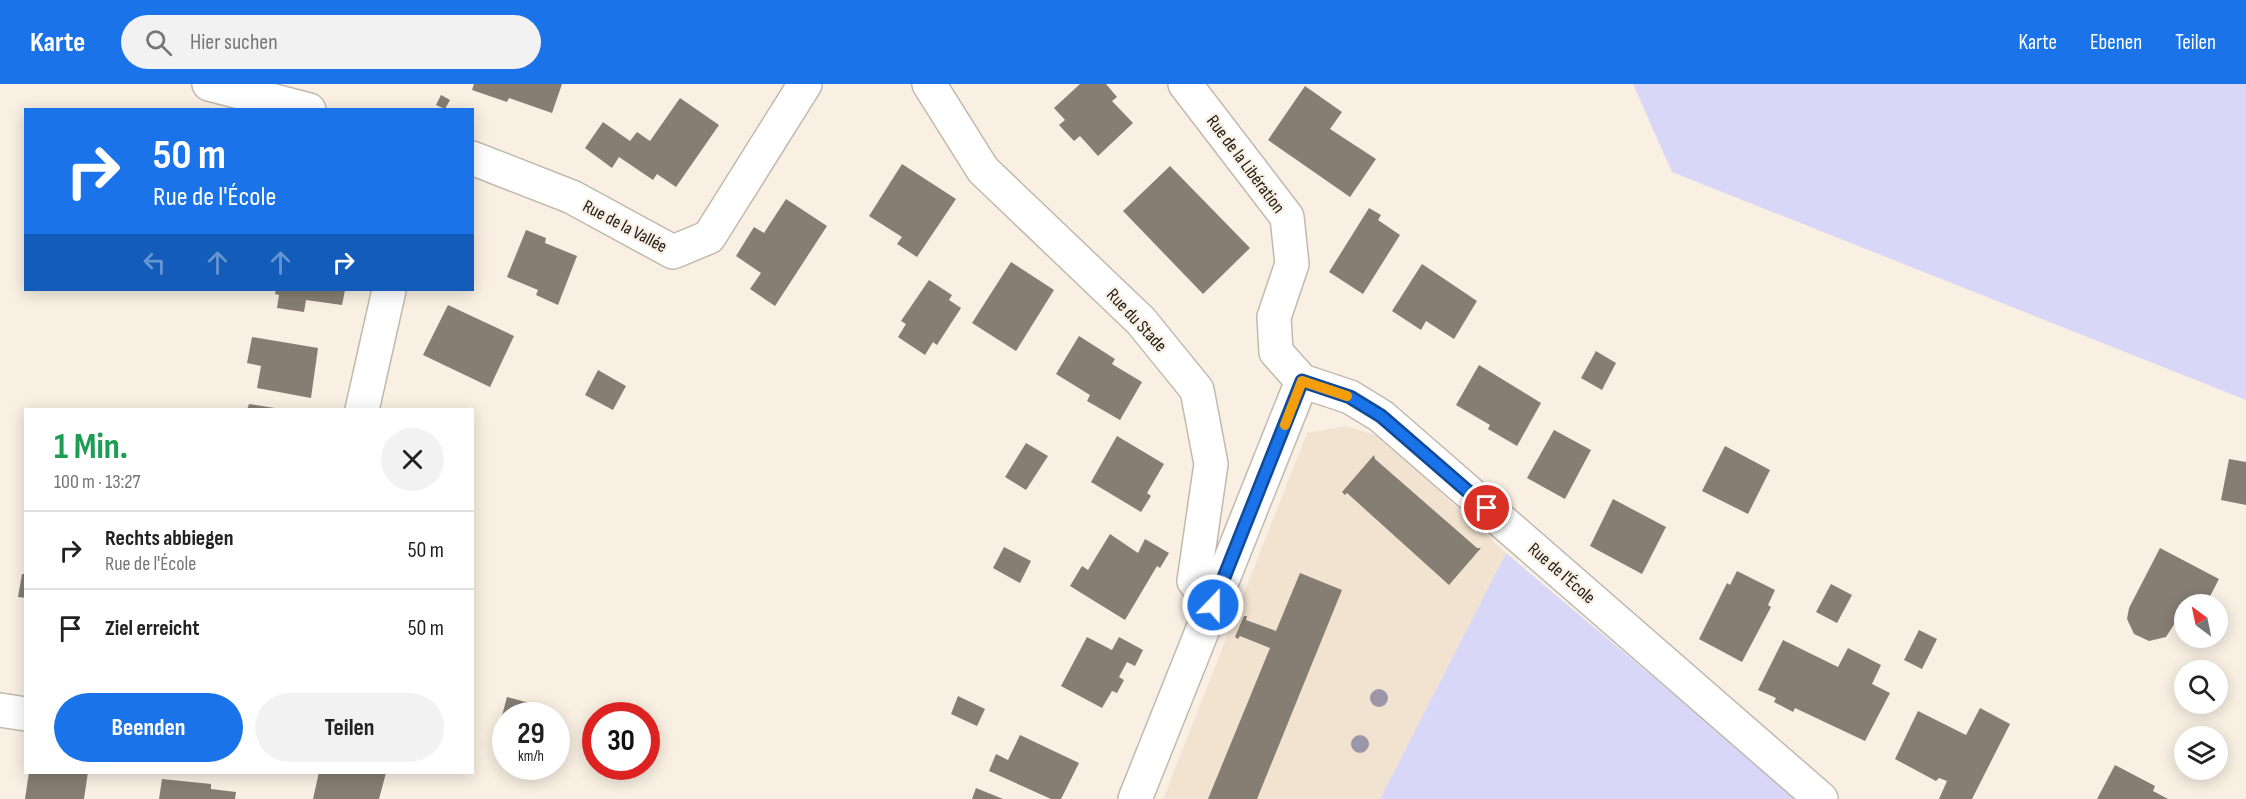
<!DOCTYPE html>
<html lang="de">
<meta charset="utf-8">
<style>
:root{--surface:#fff;--page:#f2f2f2;--text:#222;--muted:#767676;--line:#e0e0e0;--accent:#1a73e8}
body{margin:0;font-family:"Sofia Sans Condensed",sans-serif;background:var(--page);color:var(--text);height:100vh;display:flex;flex-direction:column;font-size:22px;white-space:nowrap}
*{box-sizing:border-box;margin:0}
p{font-size:20px;color:var(--muted)}
.icon{flex:none;width:33px;height:33px;fill:none;stroke:currentColor;stroke-width:2;stroke-linecap:round;stroke-linejoin:round}
.map{position:relative;flex:1;overflow:hidden}
.side{position:absolute;left:24px;top:324px;width:450px;height:366px;display:flex;flex-direction:column;background:var(--surface);border-radius:0px;box-shadow:0 3px 15px #0003}
.side>*{flex:none}
.hud{position:absolute;left:24px;top:24px;width:450px;height:183px;border-radius:0px;box-shadow:0 3px 15px #0003;background:#1a73e8;color:#fff;overflow:hidden}
.needle{width:39px;rotate:327deg}
.fabs{position:absolute;left:2174px;top:510px;display:grid;gap:12px}
.fabs a{display:grid;place-items:center;width:54px;height:54px;border-radius:50%;background:var(--surface);box-shadow:0 3px 15px #0003;font-size:30px}
.speed{position:absolute;left:492px;top:618px;display:flex;gap:12px;font-size:30px;font-weight:700;text-align:center}
.speed>*{display:grid;place-content:center;width:78px;height:78px;border-radius:50%;background:var(--surface);box-shadow:0 3px 15px #0003;line-height:1}
.speed small{font-size:15px;font-weight:400}
.speed .limit{border:9px solid #d22;background:#fff;color:#111}
.pin{position:absolute;display:grid;place-items:center;width:51px;height:51px;color:#fff;margin:-26px;border:3px solid #fff;border-radius:50%;box-shadow:0 2px 6px #0007}
.me{position:absolute;width:66px;margin:-33px;rotate:22deg;stroke-linejoin:round;filter:drop-shadow(0 0 4px #0008)}
.turn{display:flex;align-items:center;gap:21px;height:126px;padding:0 30px;font-size:27px}
.turn .icon{width:78px;height:78px;stroke-width:2.5}
.turn b{display:block;font-size:42px;line-height:51px}
.lanes{display:flex;align-items:center;height:57px;padding:0 30px;background:#0003;justify-content:center;gap:30px;direction:ltr}
.lanes .off{opacity:.35}
.round{display:grid;place-items:center;flex:none;width:63px;height:63px;border-radius:32px;background:var(--page)}
.head{display:flex;align-items:center;justify-content:space-between;height:102px;padding:0 30px}
h1{font-size:36px;font-weight:700;line-height:45px;color:#1e9e55}
.button{display:flex;gap:12px;margin-top:auto;padding:12px 30px}
.button a{flex:1;height:69px;border-radius:36px;background:var(--accent);color:#fff;font-size:24px;font-weight:700;line-height:69px;text-align:center}
.button a+a{background:var(--page);color:var(--text)}
ul{padding:0;list-style:none}
li{display:flex;align-items:center;gap:18px;height:78px;padding:0 30px;border-top:2px solid var(--line)}
li div{flex:1}
li b{display:block;font-size:22px}
li em{font-style:normal}
header{display:flex;align-items:center;gap:36px;box-sizing:border-box;height:84px;padding:0 30px;background:var(--accent);color:#fff}
header strong{font-size:28px}
nav{display:flex;gap:33px;margin-inline-start:auto;font-size:21px}
.search{width:420px;height:54px;background:var(--page);display:flex;align-items:center;gap:15px;box-sizing:border-box;padding:0 21px;border-radius:33px;color:var(--muted);font-size:22px}
.map>svg:first-child{display:block}
</style>
<header>
<strong>Karte</strong>
<div class="search"><svg class="icon" aria-label="search" viewBox="0 0 24 24"><circle cx="10" cy="10" r="6"/><path d="M15 15l6 6"/></svg>Hier suchen</div>
<nav><a>Karte</a><a>Ebenen</a><a>Teilen</a></nav>
</header>
<div class="map">
<svg width="2246" height="715" viewBox="0 0 2246 715">
<rect width="100%" height="100%" fill="#f9f0e3"/>
<path fill="#f1e3d0" d="M1346 342 1381 353 1506 469 1380 715H1163L1307 349Z"/>
<g fill="#d8d7f8">
<path d="M1633 0H2246V316L1672 88Z"/>
<path d="M1506 469 1798 715H1380Z"/>
</g>
<g fill="#867e72">
<path d="M474 0H562L552 29 509 14 507 18 472 6Z"/>
<path d="M1080 0H1106L1117 13 1112 17 1133 39 1098 72 1080 52 1074 57 1059 41 1065 36 1054 24Z"/>
<path d="M1305 2 1342 28 1330 45 1376 75 1350 113 1268 56Z"/>
<path d="M441 11 450 16 445 25 436 21Z"/>
<path d="M680 14 719 41 676 103 657 90 653 96 619 73 612 84 585 64 603 38 630 57 637 48 650 57Z"/>
<path d="M902 80 956 115 917 173 897 160 902 153 869 132Z"/>
<path d="M1170 82 1250 164 1203 210 1123 127Z"/>
<path d="M786 115 827 142 775 222 750 205 761 189 736 172 754 143 764 149Z"/>
<path d="M1369 124 1381 131 1378 136 1400 151 1363 210 1329 188Z"/>
<path d="M526 146 546 154 545 159 577 172 558 221 536 211 538 206 507 193Z"/>
<path d="M1011 178 1054 206 1016 267 972 239Z"/>
<path d="M1422 180 1477 217 1454 255 1426 237 1421 246 1392 227Z"/>
<path d="M929 196 952 211 949 216 961 224 937 261 933 258 925 271 898 253 906 240 901 237Z"/>
<path d="M276 206H345L342 221 306 216 304 228 277 224 279 211 275 210Z"/>
<path d="M448 221 514 252 490 303 423 271Z"/>
<path d="M1079 252 1115 275 1112 280 1142 298 1120 336 1087 317 1090 311 1056 290Z"/>
<path d="M252 253 318 264 311 314 257 304 261 282 247 279Z"/>
<path d="M1596 267 1616 279 1602 306 1581 294Z"/>
<path d="M1479 281 1541 319 1517 362 1488 345 1490 341 1456 321Z"/>
<path d="M598 286 626 302 613 326 585 311Z"/>
<path d="M249 320 275 324 274 326H247Z"/>
<path d="M1554 346 1591 366 1565 415 1527 394Z"/>
<path d="M1117 352 1164 380 1147 409 1151 412 1141 428 1091 398Z"/>
<path d="M1026 359 1048 372 1026 406 1005 393Z"/>
<path d="M1725 362 1770 386 1748 430 1702 407Z"/>
<path d="M1374 371 1375 375 1477 464H1481L1449 501 1347 409 1345 411 1342 408Z"/>
<path d="M2229 375 2246 378V421L2221 416Z"/>
<path d="M1613 415 1666 443 1642 490 1590 462Z"/>
<path d="M1110 450 1138 469 1145 455 1169 469 1160 484 1157 482 1125 536 1070 502 1082 482 1088 486Z"/>
<path d="M1004 463 1031 477 1020 499 993 484Z"/>
<path d="M2160 464 2219 495 2206 520H2184V525L2166 553 2149 557 2134 550 2127 535 2129 524Z"/>
<path d="M1737 487 1775 506 1768 521 1771 523 1742 578 1699 555 1727 499 1730 501Z"/>
<path d="M1300 489 1342 506 1257 715H1208L1270 564 1240 552 1238 555 1235 553 1244 532H1247L1246 536 1276 547Z"/>
<path d="M22 490H26V514L18 513Z"/>
<path d="M1831 500 1852 511 1837 539 1816 528Z"/>
<path d="M1919 546 1937 555 1922 585 1904 576Z"/>
<path d="M1087 553 1112 566 1119 553 1143 566 1135 582 1127 578 1119 593 1124 596 1117 609 1112 607 1102 624 1061 602Z"/>
<path d="M1783 556 1838 583 1848 564 1881 581 1872 600 1890 609 1865 657 1795 624 1793 628 1774 618 1776 614 1758 606Z"/>
<path d="M958 612 985 625 977 642 951 630Z"/>
<path d="M507 613 537 621 534 632H506V653L497 650Z"/>
<path d="M1980 624 2010 640 1972 715H1939L1947 697 1939 694 1936 697 1895 675 1918 627 1966 651Z"/>
<path d="M1020 651 1079 679 1061 715H1051L989 687 996 670 1008 676Z"/>
<path d="M2115 681 2155 702 2153 707 2168 715H2097Z"/>
<path d="M29 688H88L84 715H25Z"/>
<path d="M319 688H382L386 689 379 715H313Z"/>
<path d="M162 695 211 700V705L236 708 235 715H159Z"/>
<path d="M976 704 1003 715H972Z"/>
</g>
<g fill="none" stroke-linecap="round" stroke-linejoin="round">
<defs>
<g id="minor">
<path d="M209 0 309 26"/>
<path d="M929 0 983 86 1141 237 1197 306 1211 380 1194 497 1213 521"/>
<path d="M1185 0 1287 133 1292 180 1274 233 1276 268 1302 297 1350 313 1381 332 1821 715"/>
<path d="M472 74 572 113 673 168 709 153 805 0"/>
<path d="M362 326 389 206"/>
<path d="M0 626 26 630"/>
<path d="M1135 715 1302 297"/>
</g>
</defs>
<use href="#minor" stroke="#c2b9ad" stroke-width="36"/>
<use href="#minor" stroke="#fff" stroke-width="33"/>
</g>
<g fill="#9c96a9">
<circle cx="1379" cy="614" r="9"/>
<circle cx="1360" cy="660" r="9"/>
</g>
<g fill="none" stroke-linecap="round" stroke-linejoin="round">
<defs>
<path id="route" d="M1213 521 1302 297 1350 313 1381 332 1487 424"/>
</defs>
<use href="#route" stroke="#114b97" stroke-width="15"/>
<use href="#route" stroke="#1a73e8" stroke-width="10"/>
<path stroke="#f59e0b" stroke-width="10" d="M1285 341 1302 297 1347 312"/>
</g>
<g text-anchor="middle" stroke-width="4.5" stroke-linejoin="round" paint-order="stroke">
<g font-size="18" fill="#23201b" stroke="#f9f0e3">
<text transform="translate(1246 80) rotate(53)" y="6">Rue de la Libération</text>
<text transform="translate(625 142) rotate(28)" y="6">Rue de la Vallée</text>
<text transform="translate(1137 236) rotate(47)" y="6">Rue du Stade</text>
<text transform="translate(1562 489) rotate(41)" y="6">Rue de l'École</text>
</g>
</g>
</svg>
<div class="fabs">
<a><svg class="needle" viewBox="-14 -14 28 28"><path d="M0-13l5 13h-10z" fill="#e53935"/><path d="M0 13l5-13h-10z" fill="#767676"/></svg></a>
<a><svg class="icon" aria-label="search" viewBox="0 0 24 24"><circle cx="10" cy="10" r="6"/><path d="M15 15l6 6"/></svg></a>
<a><svg class="icon" aria-label="layers" viewBox="0 0 24 24"><path d="M12 4l9 5-9 5-9-5zM3 14l9 5 9-5"/></svg></a>
</div>
<div class="speed"><div>29<small>km/h</small></div><div class="limit">30</div></div>
<div class="pin" style="left:1487px;top:424px;background:#d93025"><svg class="icon" aria-label="arrive" viewBox="0 0 24 24"><path d="M6 21V4h12l-3 4 3 4H6"/></svg></div>
<svg class="me" style="left:1213px;top:521px" viewBox="-20 -20 40 40"><circle r="17" fill="#1a73e8" stroke="#fff" stroke-width="3"/><path d="M0-11L8 9 0 5-8 9z" fill="#fff"/></svg>
<div class="hud">
<div class="turn"><svg class="icon" aria-label="right" viewBox="0 0 24 24"><path d="M7 20v-9h11M14 6l5 5-5 5"/></svg><div><b>50 m</b>Rue de l'École</div></div>
<div class="lanes"><svg class="icon off" aria-label="left" viewBox="0 0 24 24"><path d="M17 20v-9H6M10 6l-5 5 5 5"/></svg><svg class="icon off" aria-label="ahead" viewBox="0 0 24 24"><path d="M12 20V5M6 11l6-6 6 6"/></svg><svg class="icon off" aria-label="ahead" viewBox="0 0 24 24"><path d="M12 20V5M6 11l6-6 6 6"/></svg><svg class="icon" aria-label="right" viewBox="0 0 24 24"><path d="M7 20v-9h11M14 6l5 5-5 5"/></svg></div>
</div>
<section class="side">
<div class="head"><div><h1>1 Min.</h1><p>100 m · 13:27</p></div><a class="round"><svg class="icon" aria-label="close" viewBox="0 0 24 24"><path d="M6 6l12 12M18 6L6 18"/></svg></a></div>
<ul>
<li><svg class="icon" aria-label="right" viewBox="0 0 24 24"><path d="M7 20v-9h11M14 6l5 5-5 5"/></svg><div><b>Rechts abbiegen</b><p>Rue de l'École</p></div><em>50 m</em></li>
<li><svg class="icon" aria-label="arrive" viewBox="0 0 24 24"><path d="M6 21V4h12l-3 4 3 4H6"/></svg><div><b>Ziel erreicht</b></div><em>50 m</em></li>
</ul>
<div class="button"><a>Beenden</a><a>Teilen</a></div>
</section>
</div>
